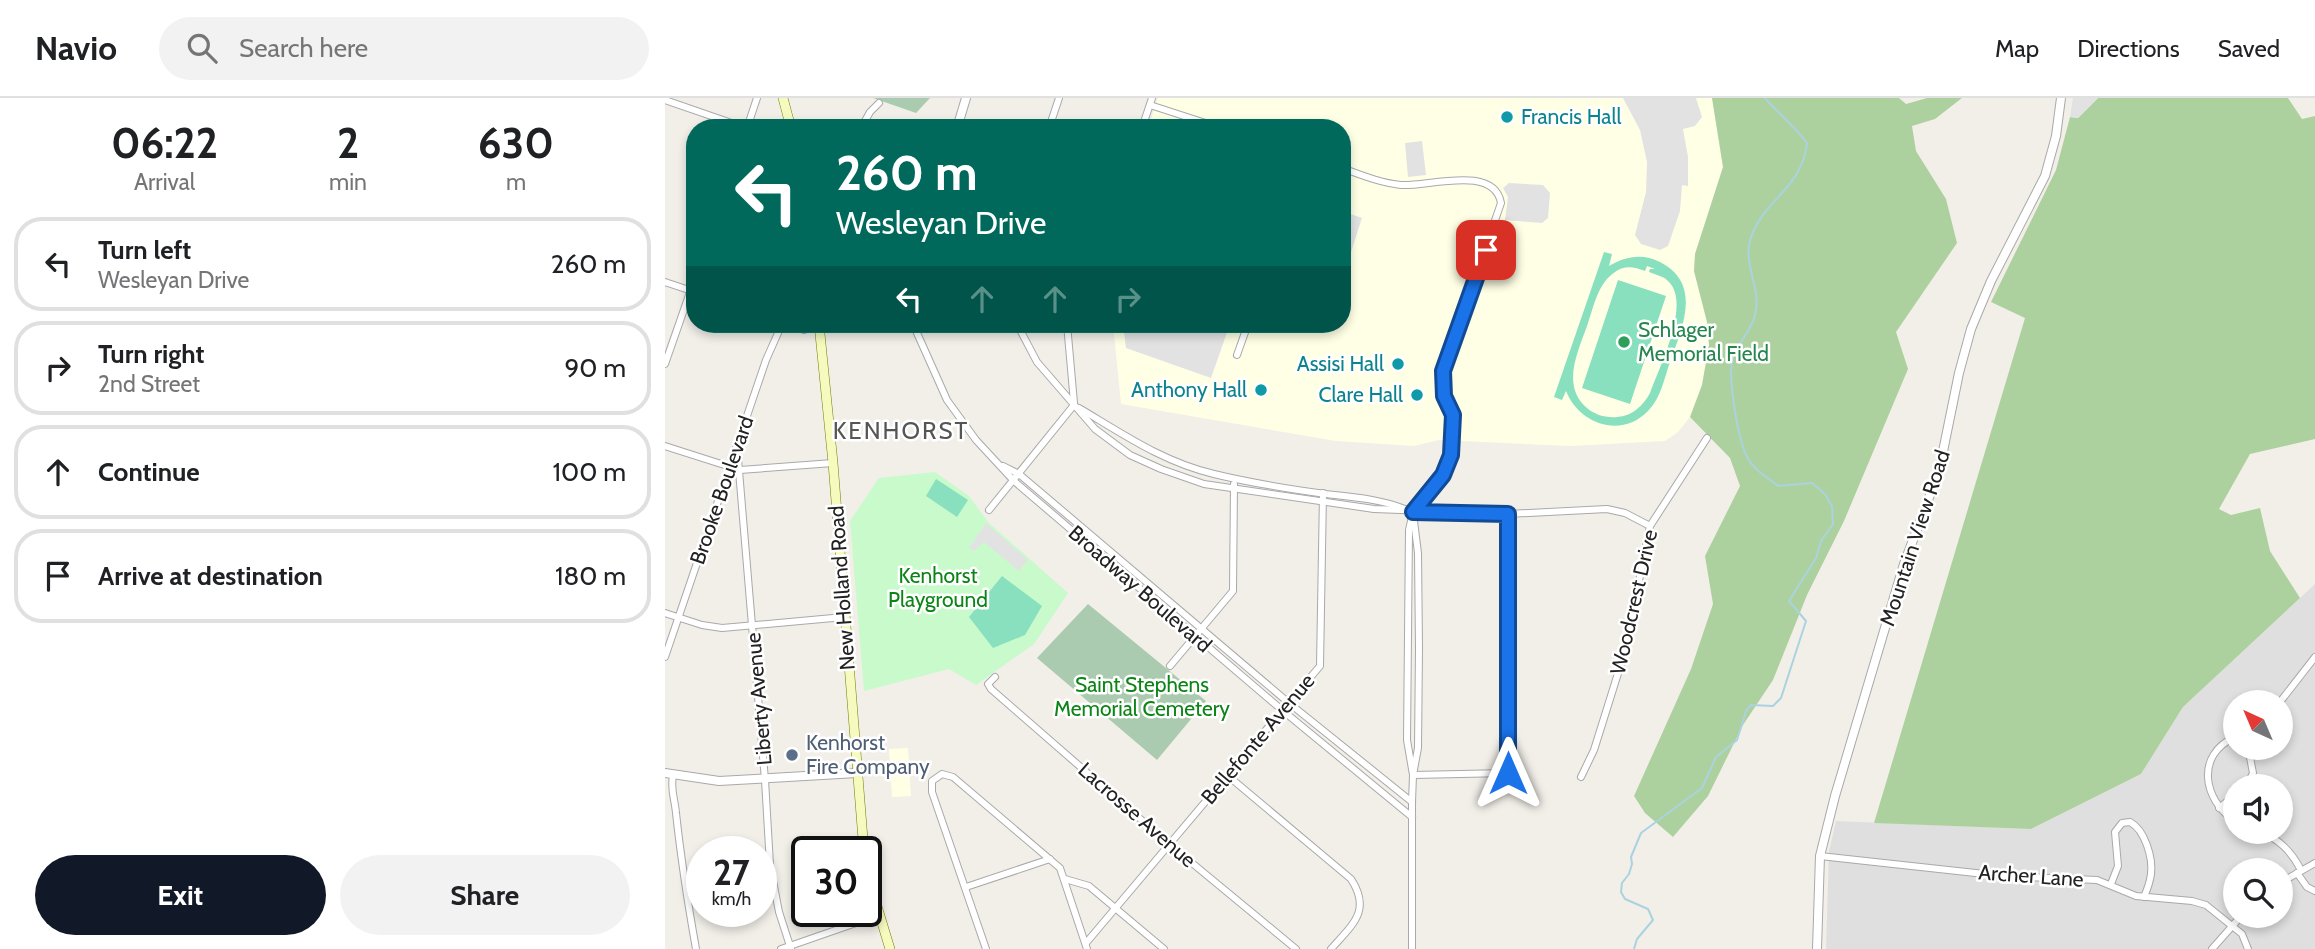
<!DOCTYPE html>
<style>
:root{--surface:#fff;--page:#f2f2f2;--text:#202124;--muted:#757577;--line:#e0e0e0;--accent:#111827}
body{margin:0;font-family:Cabin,sans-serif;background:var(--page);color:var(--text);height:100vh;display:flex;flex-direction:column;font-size:26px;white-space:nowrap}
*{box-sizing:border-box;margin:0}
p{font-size:23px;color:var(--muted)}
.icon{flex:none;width:38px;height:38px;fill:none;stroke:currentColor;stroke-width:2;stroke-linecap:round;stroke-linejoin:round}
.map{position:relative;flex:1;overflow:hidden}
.details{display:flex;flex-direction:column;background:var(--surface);width:665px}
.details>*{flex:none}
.top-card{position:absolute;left:21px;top:21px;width:665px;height:214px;border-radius:28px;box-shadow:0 4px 10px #0003;background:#00695c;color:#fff;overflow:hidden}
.needle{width:46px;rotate:316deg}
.tools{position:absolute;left:1558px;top:592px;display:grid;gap:14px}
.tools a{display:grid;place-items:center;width:70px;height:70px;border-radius:50%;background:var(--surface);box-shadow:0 4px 10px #0003;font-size:35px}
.speed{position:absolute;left:21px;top:738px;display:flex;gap:14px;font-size:35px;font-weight:700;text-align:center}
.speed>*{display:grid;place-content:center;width:91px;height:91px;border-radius:50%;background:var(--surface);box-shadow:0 4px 10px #0003;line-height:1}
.speed small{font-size:18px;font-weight:400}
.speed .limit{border:4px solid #111;border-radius:10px;background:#fff;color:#111}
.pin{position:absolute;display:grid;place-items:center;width:60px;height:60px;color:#fff;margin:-30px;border-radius:14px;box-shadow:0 4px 10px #0006}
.me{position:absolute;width:77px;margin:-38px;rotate:0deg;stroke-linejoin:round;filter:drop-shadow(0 0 5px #0008)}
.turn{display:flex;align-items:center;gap:24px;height:147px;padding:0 35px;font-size:32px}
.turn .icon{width:91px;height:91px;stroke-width:2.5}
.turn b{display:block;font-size:49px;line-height:60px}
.lanes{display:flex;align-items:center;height:66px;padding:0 35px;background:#0003;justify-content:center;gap:35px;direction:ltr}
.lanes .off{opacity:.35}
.eta{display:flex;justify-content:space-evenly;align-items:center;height:119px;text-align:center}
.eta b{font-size:42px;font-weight:700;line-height:49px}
.cta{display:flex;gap:14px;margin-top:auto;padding:14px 35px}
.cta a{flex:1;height:80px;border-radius:42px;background:var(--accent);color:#fff;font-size:28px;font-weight:700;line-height:80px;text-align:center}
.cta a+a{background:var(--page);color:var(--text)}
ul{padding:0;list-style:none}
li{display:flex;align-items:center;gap:21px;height:94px;margin:0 14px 10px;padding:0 21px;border:4px solid var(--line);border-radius:28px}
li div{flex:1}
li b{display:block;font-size:26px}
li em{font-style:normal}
header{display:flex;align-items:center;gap:42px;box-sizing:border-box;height:98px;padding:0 35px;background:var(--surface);border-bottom:2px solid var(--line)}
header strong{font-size:33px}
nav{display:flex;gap:38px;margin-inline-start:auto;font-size:24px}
.search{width:490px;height:63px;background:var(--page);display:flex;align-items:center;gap:18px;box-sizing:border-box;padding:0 24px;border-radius:38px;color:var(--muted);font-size:26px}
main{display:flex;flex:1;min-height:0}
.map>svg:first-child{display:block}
</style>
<header>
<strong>Navio</strong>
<div class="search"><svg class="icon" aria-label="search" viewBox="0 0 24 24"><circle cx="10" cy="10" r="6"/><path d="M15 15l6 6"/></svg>Search here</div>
<nav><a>Map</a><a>Directions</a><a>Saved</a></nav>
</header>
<main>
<section class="details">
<div class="eta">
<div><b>06:22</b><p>Arrival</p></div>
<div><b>2</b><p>min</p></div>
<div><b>630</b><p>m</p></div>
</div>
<ul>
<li><svg class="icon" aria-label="left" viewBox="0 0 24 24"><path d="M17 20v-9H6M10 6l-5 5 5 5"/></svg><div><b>Turn left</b><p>Wesleyan Drive</p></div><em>260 m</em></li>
<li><svg class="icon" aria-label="right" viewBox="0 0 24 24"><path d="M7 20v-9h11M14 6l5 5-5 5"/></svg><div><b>Turn right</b><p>2nd Street</p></div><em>90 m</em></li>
<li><svg class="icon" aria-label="ahead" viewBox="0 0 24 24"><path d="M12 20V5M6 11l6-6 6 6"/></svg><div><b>Continue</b></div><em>100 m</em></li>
<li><svg class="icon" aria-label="arrive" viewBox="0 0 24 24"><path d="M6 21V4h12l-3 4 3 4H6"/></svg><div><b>Arrive at destination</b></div><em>180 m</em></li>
</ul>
<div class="cta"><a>Exit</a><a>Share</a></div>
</section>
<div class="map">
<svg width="1650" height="851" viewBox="0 0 1650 851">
<rect width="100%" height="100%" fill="#f2efe9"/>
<path fill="#e0dfdf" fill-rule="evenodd" d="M1650 486V851H1161L1164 753 1171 723 1366 731 1476 676 1518 609ZM1570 604H1615V649H1570ZM1570 688H1615V733H1570ZM1570 772H1615V817H1570Z"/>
<g fill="#ffffe5">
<path d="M493 0H1047L1058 69 1030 156 1029 173 1042 224 1044 247 1037 287 1025 319 1013 334 1000 343 905 348 774 342 749 348 671 343 456 306 448 226H677V30H483Z"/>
<path d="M243 650 246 698 227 699 224 651Z"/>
</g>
<g fill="#add19e">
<path d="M1047 0H1234L1241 6 1262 0H1297L1270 21 1247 28 1251 53 1281 101 1292 145 1231 234 1243 271 1179 423 1142 497 1108 582 1078 627 1043 698 1008 739 980 715 969 698 1026 571 1048 506 1040 458 1075 388 1065 360 1025 319 1037 287 1044 247 1042 224 1029 173 1030 156 1058 69Z"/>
<path d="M1433 0H1623L1637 21 1650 18V341L1585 356 1554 411 1566 417 1595 410 1605 453 1635 500 1518 609 1476 676 1366 731 1209 725 1360 220 1326 204 1391 72 1405 19 1413 20Z"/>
</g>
<g fill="#aacbaf">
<path d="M208 0H265L251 15Z"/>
<path d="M423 506 541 603 492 662 372 560Z"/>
</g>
<path fill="#c8facc" d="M270 374 304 398 323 424 403 495 369 546 311 587 284 571 199 593 185 423 214 380Z"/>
<g fill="#88e0be" fill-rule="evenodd">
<path d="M939 154 947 156 944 168C960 158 978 155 995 164 1038 186 1017 230 1005 264 999 281 996 300 983 313 956 341 914 326 901 293L897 302 889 299ZM982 168 990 171H985L984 174C991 177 999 178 1004 184 1026 206 994 270 985 295 978 308 967 318 952 319 941 320 930 317 922 310 895 287 914 252 923 225 929 208 933 185 950 174 960 167 969 169 980 173Z"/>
<path d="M953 182 1001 198 965 306 917 290Z"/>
<path d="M271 381 303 402 292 419 261 398Z"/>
<path d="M337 478 377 508 360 537 328 550 304 519Z"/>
</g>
<g fill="#e2e2e2">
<path d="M958 0H1031L1037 19 1030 28 1018 31 1023 59V88L1017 87 1015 113 1003 148 995 152 976 146 970 137 981 94 982 64 975 32Z"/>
<path d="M1408 0H1433L1413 20 1405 19Z"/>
<path d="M757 43 761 77 743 79 740 45Z"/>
<path d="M844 85 878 87 885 95 883 120 877 125 840 122 843 99 838 90Z"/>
<path d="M677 113 697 120 686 154 677 151Z"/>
<path d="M458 226H565L546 280 461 250Z"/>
<path d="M321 425 363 462 354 473 319 444 309 453 304 450Z"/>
</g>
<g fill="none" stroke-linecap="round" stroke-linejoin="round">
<path stroke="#aad3df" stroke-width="2" d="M969 851 972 841 988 822 983 811 960 801 956 794 957 785 964 776 967 766 966 759 976 735 1037 690 1051 659 1072 642 1081 613 1086 607 1108 608 1116 600 1141 523 1124 503 1151 460 1156 443 1168 426 1167 408 1160 396 1147 385 1113 388C1102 379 1088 371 1082 359 1073 341 1062 278 1068 259 1074 243 1089 230 1091 212 1095 184 1075 164 1088 134 1104 98 1137 89 1142 45 1129 28 1114 16 1100 0"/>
<defs>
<g id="minor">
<path d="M0 2 81 30"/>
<path d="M485 7 556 30"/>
<path d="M82 30 92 0"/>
<path d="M196 30 205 14 214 5"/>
<path d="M384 30 394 0"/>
<path d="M477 30 487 0"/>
<path d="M677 70C696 77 716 85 736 87 762 89 829 66 836 105L778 273 779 298 788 317 786 357 778 377 748 414 744 432 742 642 748 677"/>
<path d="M0 184 30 194"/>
<path d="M120 226 139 232 154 227"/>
<path d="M248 226 282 302 311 342 349 383 617 612 747 719"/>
<path d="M352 226 372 264 430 331 465 357 496 371 539 386 709 411 843 416 942 411 960 415 985 428"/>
<path d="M402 226 409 305"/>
<path d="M572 257 583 226"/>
<path d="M0 266 30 180"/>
<path d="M414 310C458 336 498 364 549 376 586 385 624 391 661 396 688 399 715 401 740 411"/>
<path d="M0 348 75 372 168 365"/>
<path d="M72 349 100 682 105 767 114 814 126 851"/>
<path d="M338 368 354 376 624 605 747 704"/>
<path d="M324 412 409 307"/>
<path d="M0 515 37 527 57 530 179 519"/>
<path d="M0 559 101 262 117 226"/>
<path d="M505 568 568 493 569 386"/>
<path d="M330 579 323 586 326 591 504 746 631 851"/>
<path d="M1615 604 1650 559"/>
<path d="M1570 639C1530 657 1538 702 1570 723"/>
<path d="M562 677 686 781C707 813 687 827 666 851"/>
<path d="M748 677 843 675V416"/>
<path d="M8 678C5 691 10 702 11 715 16 761 23 806 31 851"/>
<path d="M916 679 929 652 960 553 985 428 1042 340"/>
<path d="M1582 688 1588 675 1583 649"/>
<path d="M1554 710 1570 697"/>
<path d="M1594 733C1614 741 1626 753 1636 772"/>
<path d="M1155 758 1338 778 1432 782 1471 798 1527 803 1541 807 1577 836 1583 851"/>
<path d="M1632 775 1642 789 1650 793"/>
<path d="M400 781 424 788 499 851"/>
<path d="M1615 785 1650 765"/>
<path d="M1446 786 1453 768 1450 734 1457 725 1465 724C1480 732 1488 760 1486 776 1485 784 1482 792 1479 799"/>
<path d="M301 789 385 761"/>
<path d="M421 845 655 568 658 395"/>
<path d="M116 851 214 817"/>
<path d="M321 851 267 694V683L277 676 288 679 395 770 422 851"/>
<path d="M747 851V704L748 677 753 650 754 550 753 455 748 415"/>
<path d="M1547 851 1577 817"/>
</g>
<g id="tertiary">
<path d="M292 30 301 0"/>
<path d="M0 675 54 683 192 675"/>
<path d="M1152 851 1155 758 1170 698 1239 466 1274 373 1294 275 1306 231 1326 183 1380 78 1391 38 1396 0"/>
</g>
<g id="secondary">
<path d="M118 0 126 30"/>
<path d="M154 226 168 365 199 754"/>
<path d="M201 772 225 851"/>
</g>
</defs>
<use href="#minor" stroke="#a9a9a9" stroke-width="8"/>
<use href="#tertiary" stroke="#a9a9a9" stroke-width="10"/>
<use href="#secondary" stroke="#707d05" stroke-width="10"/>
<use href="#minor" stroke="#fff" stroke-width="6"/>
<use href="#tertiary" stroke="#fff" stroke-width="8"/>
<use href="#secondary" stroke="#f7fabf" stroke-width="9"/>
</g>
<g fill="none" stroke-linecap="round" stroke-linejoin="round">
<defs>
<path id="route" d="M821 152 778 273 779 298 788 317 786 357 778 377 748 414 843 416V675"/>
</defs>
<use href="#route" stroke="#114b97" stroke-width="18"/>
<use href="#route" stroke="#1a73e8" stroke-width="12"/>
</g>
<g fill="#0f9aa8" stroke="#fff" stroke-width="2.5">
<circle cx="842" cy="19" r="7"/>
<circle cx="733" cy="266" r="7"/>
<circle cx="596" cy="292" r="7"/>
<circle cx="752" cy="297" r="7"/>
</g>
<circle fill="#2e9e5b" stroke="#fff" stroke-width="2.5" cx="959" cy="244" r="7"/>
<circle fill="#5c6f8a" stroke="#fff" stroke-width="2.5" cx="127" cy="657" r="7"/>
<g text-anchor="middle" stroke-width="5" stroke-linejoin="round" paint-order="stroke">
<g font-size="21" fill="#0d838f" stroke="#fff" text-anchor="end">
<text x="856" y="26" text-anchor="start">Francis Hall</text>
<text x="719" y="273">Assisi Hall</text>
<text x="582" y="299">Anthony Hall</text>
<text x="738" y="304">Clare Hall</text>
</g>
<g font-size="21" fill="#27864d" stroke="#fff" text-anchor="start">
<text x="973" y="239">Schlager<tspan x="973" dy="24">Memorial Field</tspan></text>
</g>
<g font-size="21" fill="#222" stroke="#fff">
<text transform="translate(57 392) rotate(-71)" y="7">Brooke Boulevard</text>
<text transform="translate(1250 440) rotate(-72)" y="7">Mountain View Road</text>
<text transform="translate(177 490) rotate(-94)" y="7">New Holland Road</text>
<text transform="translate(475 491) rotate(41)" y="7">Broadway Boulevard</text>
<text transform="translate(969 504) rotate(-77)" y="7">Woodcrest Drive</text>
<text transform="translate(94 601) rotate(-95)" y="7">Liberty Avenue</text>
<text transform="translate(593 641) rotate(-50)" y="7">Bellefonte Avenue</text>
<text transform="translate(472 717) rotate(41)" y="7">Lacrosse Avenue</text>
<text transform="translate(1366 778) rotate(4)" y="7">Archer Lane</text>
</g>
<g font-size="21" fill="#0c8416" stroke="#fff">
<text x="273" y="485">Kenhorst<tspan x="273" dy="24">Playground</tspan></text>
<text x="477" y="594">Saint Stephens<tspan x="477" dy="24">Memorial Cemetery</tspan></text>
</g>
<g font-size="21" fill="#4e5e75" stroke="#fff" text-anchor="start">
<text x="141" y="652">Kenhorst<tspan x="141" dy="24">Fire Company</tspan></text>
</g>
<g font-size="24" letter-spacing="2" fill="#555" stroke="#fff">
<text x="236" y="341">KENHORST</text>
</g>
</g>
</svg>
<div class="tools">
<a><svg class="needle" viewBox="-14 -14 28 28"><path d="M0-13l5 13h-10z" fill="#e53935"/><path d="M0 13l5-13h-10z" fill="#757577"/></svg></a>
<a><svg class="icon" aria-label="sound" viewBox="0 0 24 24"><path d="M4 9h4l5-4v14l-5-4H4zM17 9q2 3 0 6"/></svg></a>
<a><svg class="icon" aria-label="search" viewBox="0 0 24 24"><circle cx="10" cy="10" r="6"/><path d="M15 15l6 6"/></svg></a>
</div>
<div class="speed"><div>27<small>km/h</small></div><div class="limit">30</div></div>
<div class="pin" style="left:821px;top:152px;background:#d93025"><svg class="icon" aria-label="arrive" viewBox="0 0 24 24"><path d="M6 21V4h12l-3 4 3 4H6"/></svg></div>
<svg class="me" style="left:843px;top:675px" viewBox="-20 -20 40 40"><path d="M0-17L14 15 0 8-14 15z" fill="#1a73e8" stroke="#fff" stroke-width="4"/></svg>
<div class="top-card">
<div class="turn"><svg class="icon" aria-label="left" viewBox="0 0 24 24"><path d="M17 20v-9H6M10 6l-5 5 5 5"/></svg><div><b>260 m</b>Wesleyan Drive</div></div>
<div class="lanes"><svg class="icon" aria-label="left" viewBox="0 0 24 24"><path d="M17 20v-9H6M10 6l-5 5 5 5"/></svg><svg class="icon off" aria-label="ahead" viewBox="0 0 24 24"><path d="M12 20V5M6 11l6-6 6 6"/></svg><svg class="icon off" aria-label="ahead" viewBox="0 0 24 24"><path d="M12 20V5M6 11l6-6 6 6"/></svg><svg class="icon off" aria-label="right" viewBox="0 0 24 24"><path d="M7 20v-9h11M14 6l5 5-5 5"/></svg></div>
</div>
</div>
</main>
